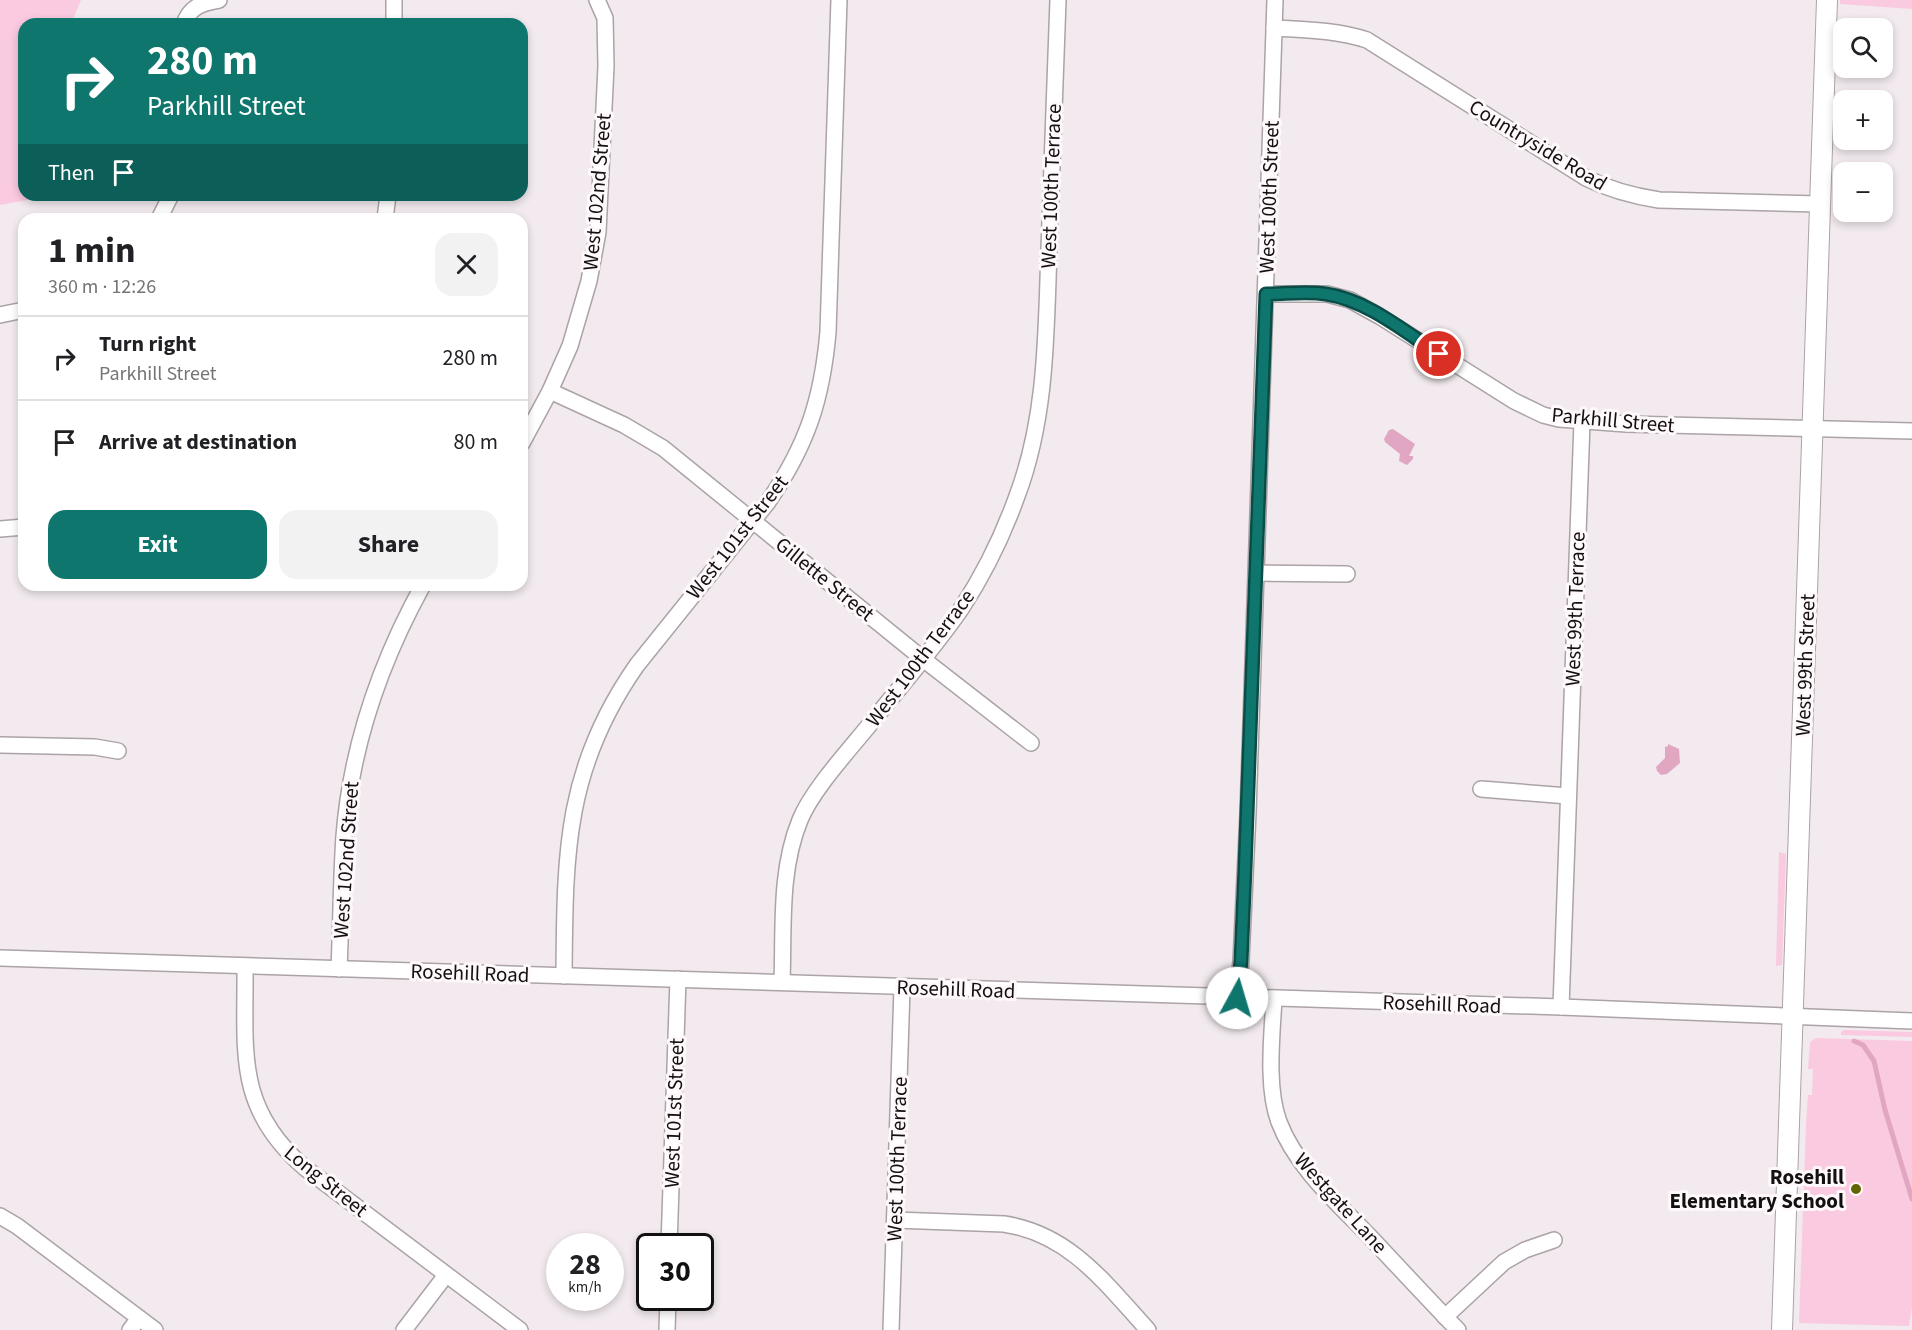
<!DOCTYPE html>
<meta charset="utf-8">
<style>
:root{--surface:#fff;--page:#f2f2f2;--text:#202124;--muted:#757577;--line:#e0e0e0;--accent:#0f766e}
body{margin:0;font-family:"Source Sans 3",sans-serif;background:var(--page);color:var(--text);height:100vh;display:flex;flex-direction:column;font-size:22px;white-space:nowrap}
*{box-sizing:border-box;margin:0}
p{font-size:20px;color:var(--muted)}
.icon{flex:none;width:33px;height:33px;fill:none;stroke:currentColor;stroke-width:2;stroke-linecap:round;stroke-linejoin:round}
.map{position:relative;flex:1;overflow:hidden}
.drawer{position:absolute;left:18px;top:213px;width:510px;height:378px;display:flex;flex-direction:column;background:var(--surface);border-radius:18px;box-shadow:0 3px 9px #0003}
.drawer>*{flex:none}
.hud{position:absolute;left:18px;top:18px;width:510px;height:183px;border-radius:18px;box-shadow:0 3px 9px #0003;background:#0f766e;color:#fff;overflow:hidden}
.fabs{position:absolute;left:1833px;top:18px;display:grid;gap:12px}
.fabs a{display:grid;place-items:center;width:60px;height:60px;border-radius:12px;background:var(--surface);box-shadow:0 3px 9px #0003;font-size:30px}
.speed{position:absolute;left:546px;top:1233px;display:flex;gap:12px;font-size:30px;font-weight:700;text-align:center}
.speed>*{display:grid;place-content:center;width:78px;height:78px;border-radius:50%;background:var(--surface);box-shadow:0 3px 9px #0003;line-height:1}
.speed small{font-size:15px;font-weight:400}
.speed .limit{border:3px solid #111;border-radius:9px;background:#fff;color:#111}
.pin{position:absolute;display:grid;place-items:center;width:51px;height:51px;color:#fff;margin:-26px;border:3px solid #fff;border-radius:50%;box-shadow:0 2px 6px #0007}
.me{position:absolute;width:66px;margin:-33px;rotate:6deg;stroke-linejoin:round;filter:drop-shadow(0 0 4px #0008)}
.turn{display:flex;align-items:center;gap:21px;height:126px;padding:0 30px;font-size:27px}
.turn .icon{width:78px;height:78px;stroke-width:2.5}
.turn b{display:block;font-size:42px;line-height:51px}
.then{display:flex;align-items:center;height:57px;padding:0 30px;background:#0003;gap:12px;font-size:22px}
.round{display:grid;place-items:center;flex:none;width:63px;height:63px;border-radius:18px;background:var(--page)}
.summary{display:flex;align-items:center;justify-content:space-between;height:102px;padding:0 30px}
h1{font-size:36px;font-weight:700;line-height:45px}
.button{display:flex;gap:12px;margin-top:auto;padding:12px 30px}
.button a{flex:1;height:69px;border-radius:18px;background:var(--accent);color:#fff;font-size:24px;font-weight:700;line-height:69px;text-align:center}
.button a+a{background:var(--page);color:var(--text)}
ul{padding:0;list-style:none}
li{display:flex;align-items:center;gap:18px;height:84px;padding:0 30px;border-top:2px solid var(--line)}
li div{flex:1}
li b{display:block;font-size:22px}
li em{font-style:normal}
.map>svg:first-child{display:block}
</style>
<div class="map">
<svg width="1912" height="1330" viewBox="0 0 1912 1330">
<rect width="100%" height="100%" fill="#f2eaee"/>
<g fill="#facae0">
<path d="M0 0H81L71 24H24V195H40L38 198 0 205Z"/>
<path d="M1840 0H1912V9L1840 4Z"/>
<path d="M1779 852 1786 854 1782 965 1776 966Z"/>
<path d="M1844 1030 1912 1032V1037L1841 1035V1032Z"/>
<path d="M1816 1038 1912 1041V1307L1909 1326 1799 1323 1806 1124 1808 1095H1812L1813 1069H1808L1810 1042Z"/>
</g>
<g fill="#e1a7c2">
<path d="M1393 429 1415 444 1409 456H1413V459L1407 465 1399 461 1400 454 1385 442 1384 439 1389 430Z"/>
<path d="M1668 744 1679 749 1680 763 1667 774 1661 775 1657 771 1656 767 1665 758V747L1668 746Z"/>
</g>
<g fill="none" stroke-linecap="round" stroke-linejoin="round">
<path stroke="#e1a7c2" stroke-width="5" d="M1854 1041 1863 1045 1874 1061 1885 1110 1912 1199"/>
<defs>
<g id="minor">
<path d="M184 24C190 7 201 3 219 0"/>
<path d="M394 24V0"/>
<path d="M1274 28C1306 30 1336 30 1367 40L1586 178C1610 190 1633 196 1659 200L1819 204"/>
<path d="M159 219 171 195"/>
<path d="M385 219 388 195"/>
<path d="M1266 294H1327L1350 300 1379 316 1514 401 1543 415 1559 419 1626 424 1912 431"/>
<path d="M0 315 24 310"/>
<path d="M550 391 624 425 663 448 923 659 1031 743"/>
<path d="M522 443 550 391 570 346 589 281 598 232 606 66 605 18 597 0"/>
<path d="M0 529 24 527"/>
<path d="M1257 573 1347 574"/>
<path d="M0 745 95 747 118 751"/>
<path d="M1481 789 1568 796"/>
<path d="M0 958 1561 1007 1912 1021"/>
<path d="M245 966C246 1050 234 1107 305 1168L520 1330"/>
<path d="M339 969C341 925 341 880 344 836 351 747 380 663 423 585"/>
<path d="M564 976C565 855 564 769 637 665L768 502C807 445 822 400 828 332L839 0"/>
<path d="M782 982C784 929 779 871 800 820 813 788 853 746 875 718 904 682 935 647 961 609 984 574 1003 535 1017 496 1047 417 1046 332 1049 249 1052 166 1055 83 1058 0"/>
<path d="M1237 998 1241 961 1248 813 1275 0"/>
<path d="M1274 999C1272 1036 1266 1087 1279 1122 1297 1169 1339 1204 1373 1240 1401 1270 1429 1300 1458 1330"/>
<path d="M1561 1007 1582 422"/>
<path d="M0 1216 17 1226 155 1330"/>
<path d="M895 1220 1004 1224C1070 1234 1106 1284 1148 1330"/>
<path d="M669 1246 678 979"/>
<path d="M1445 1317 1504 1262 1525 1250 1554 1240"/>
<path d="M130 1330 139 1318"/>
<path d="M404 1330 446 1275"/>
<path d="M667 1330 668 1298"/>
<path d="M891 1330 902 988"/>
</g>
<path id="tertiary" d="M1782 1330 1827 0"/>
</defs>
<use href="#minor" stroke="#aba3a6" stroke-width="18"/>
<use href="#tertiary" stroke="#aba3a6" stroke-width="22"/>
<use href="#minor" stroke="#fff" stroke-width="15"/>
<use href="#tertiary" stroke="#fff" stroke-width="20"/>
</g>
<g fill="none" stroke-linecap="round" stroke-linejoin="round">
<defs>
<path id="route" d="M1237 998 1241 961 1245 868 1266 294C1286 294 1306 291 1326 294 1367 300 1405 332 1439 354"/>
</defs>
<use href="#route" stroke="#0a4d48" stroke-width="15"/>
<use href="#route" stroke="#0f766e" stroke-width="10"/>
</g>
<circle fill="#616400" stroke="#fff8fb" stroke-width="2" cx="1856" cy="1189" r="6"/>
<g text-anchor="middle" stroke-width="6" stroke-linejoin="round" paint-order="stroke">
<g font-size="21" fill="#131011" stroke="#fff8fb">
<text transform="translate(1538 145) rotate(31)" y="7">Countryside Road</text>
<text transform="translate(1051 186) rotate(-88)" y="7">West 100th Terrace</text>
<text transform="translate(597 192) rotate(-85)" y="7">West 102nd Street</text>
<text transform="translate(1269 197) rotate(-88)" y="7">West 100th Street</text>
<text transform="translate(1613 420) rotate(5)" y="7">Parkhill Street</text>
<text transform="translate(737 537) rotate(-52)" y="7">West 101st Street</text>
<text transform="translate(825 579) rotate(39)" y="7">Gillette Street</text>
<text transform="translate(1575 609) rotate(-88)" y="7">West 99th Terrace</text>
<text transform="translate(920 658) rotate(-53)" y="7">West 100th Terrace</text>
<text transform="translate(1805 665) rotate(-88)" y="7">West 99th Street</text>
<text transform="translate(346 860) rotate(-86)" y="7">West 102nd Street</text>
<text transform="translate(470 973) rotate(2)" y="7">Rosehill Road</text>
<text transform="translate(956 989) rotate(2)" y="7">Rosehill Road</text>
<text transform="translate(1442 1004) rotate(2)" y="7">Rosehill Road</text>
<text transform="translate(674 1113) rotate(-88)" y="7">West 101st Street</text>
<text transform="translate(897 1159) rotate(-88)" y="7">West 100th Terrace</text>
<text transform="translate(326 1181) rotate(39)" y="7">Long Street</text>
<text transform="translate(1341 1203) rotate(48)" y="7">Westgate Lane</text>
</g>
<g font-size="21" font-weight="bold" fill="#131011" stroke="#fff8fb" text-anchor="end">
<text x="1844" y="1184">Rosehill<tspan x="1844" dy="24">Elementary School</tspan></text>
</g>
</g>
</svg>
<div class="fabs">
<a><svg class="icon" aria-label="search" viewBox="0 0 24 24"><circle cx="10" cy="10" r="6"/><path d="M15 15l6 6"/></svg></a>
<a>+</a>
<a>−</a>
</div>
<div class="speed"><div>28<small>km/h</small></div><div class="limit">30</div></div>
<div class="pin" style="left:1439px;top:354px;background:#d93025"><svg class="icon" aria-label="arrive" viewBox="0 0 24 24"><path d="M6 21V4h12l-3 4 3 4H6"/></svg></div>
<svg class="me" style="left:1237px;top:998px" viewBox="-20 -20 40 40"><circle r="19" fill="#fff"/><path d="M0-13L10 11 0 6-10 11z" fill="#0f766e"/></svg>
<div class="hud">
<div class="turn"><svg class="icon" aria-label="right" viewBox="0 0 24 24"><path d="M7 20v-9h11M14 6l5 5-5 5"/></svg><div><b>280 m</b>Parkhill Street</div></div>
<div class="then">Then<svg class="icon" aria-label="arrive" viewBox="0 0 24 24"><path d="M6 21V4h12l-3 4 3 4H6"/></svg></div>
</div>
<section class="drawer">
<div class="summary"><div><h1>1 min</h1><p>360 m · 12:26</p></div><a class="round"><svg class="icon" aria-label="close" viewBox="0 0 24 24"><path d="M6 6l12 12M18 6L6 18"/></svg></a></div>
<ul>
<li><svg class="icon" aria-label="right" viewBox="0 0 24 24"><path d="M7 20v-9h11M14 6l5 5-5 5"/></svg><div><b>Turn right</b><p>Parkhill Street</p></div><em>280 m</em></li>
<li><svg class="icon" aria-label="arrive" viewBox="0 0 24 24"><path d="M6 21V4h12l-3 4 3 4H6"/></svg><div><b>Arrive at destination</b></div><em>80 m</em></li>
</ul>
<div class="button"><a>Exit</a><a>Share</a></div>
</section>
</div>
